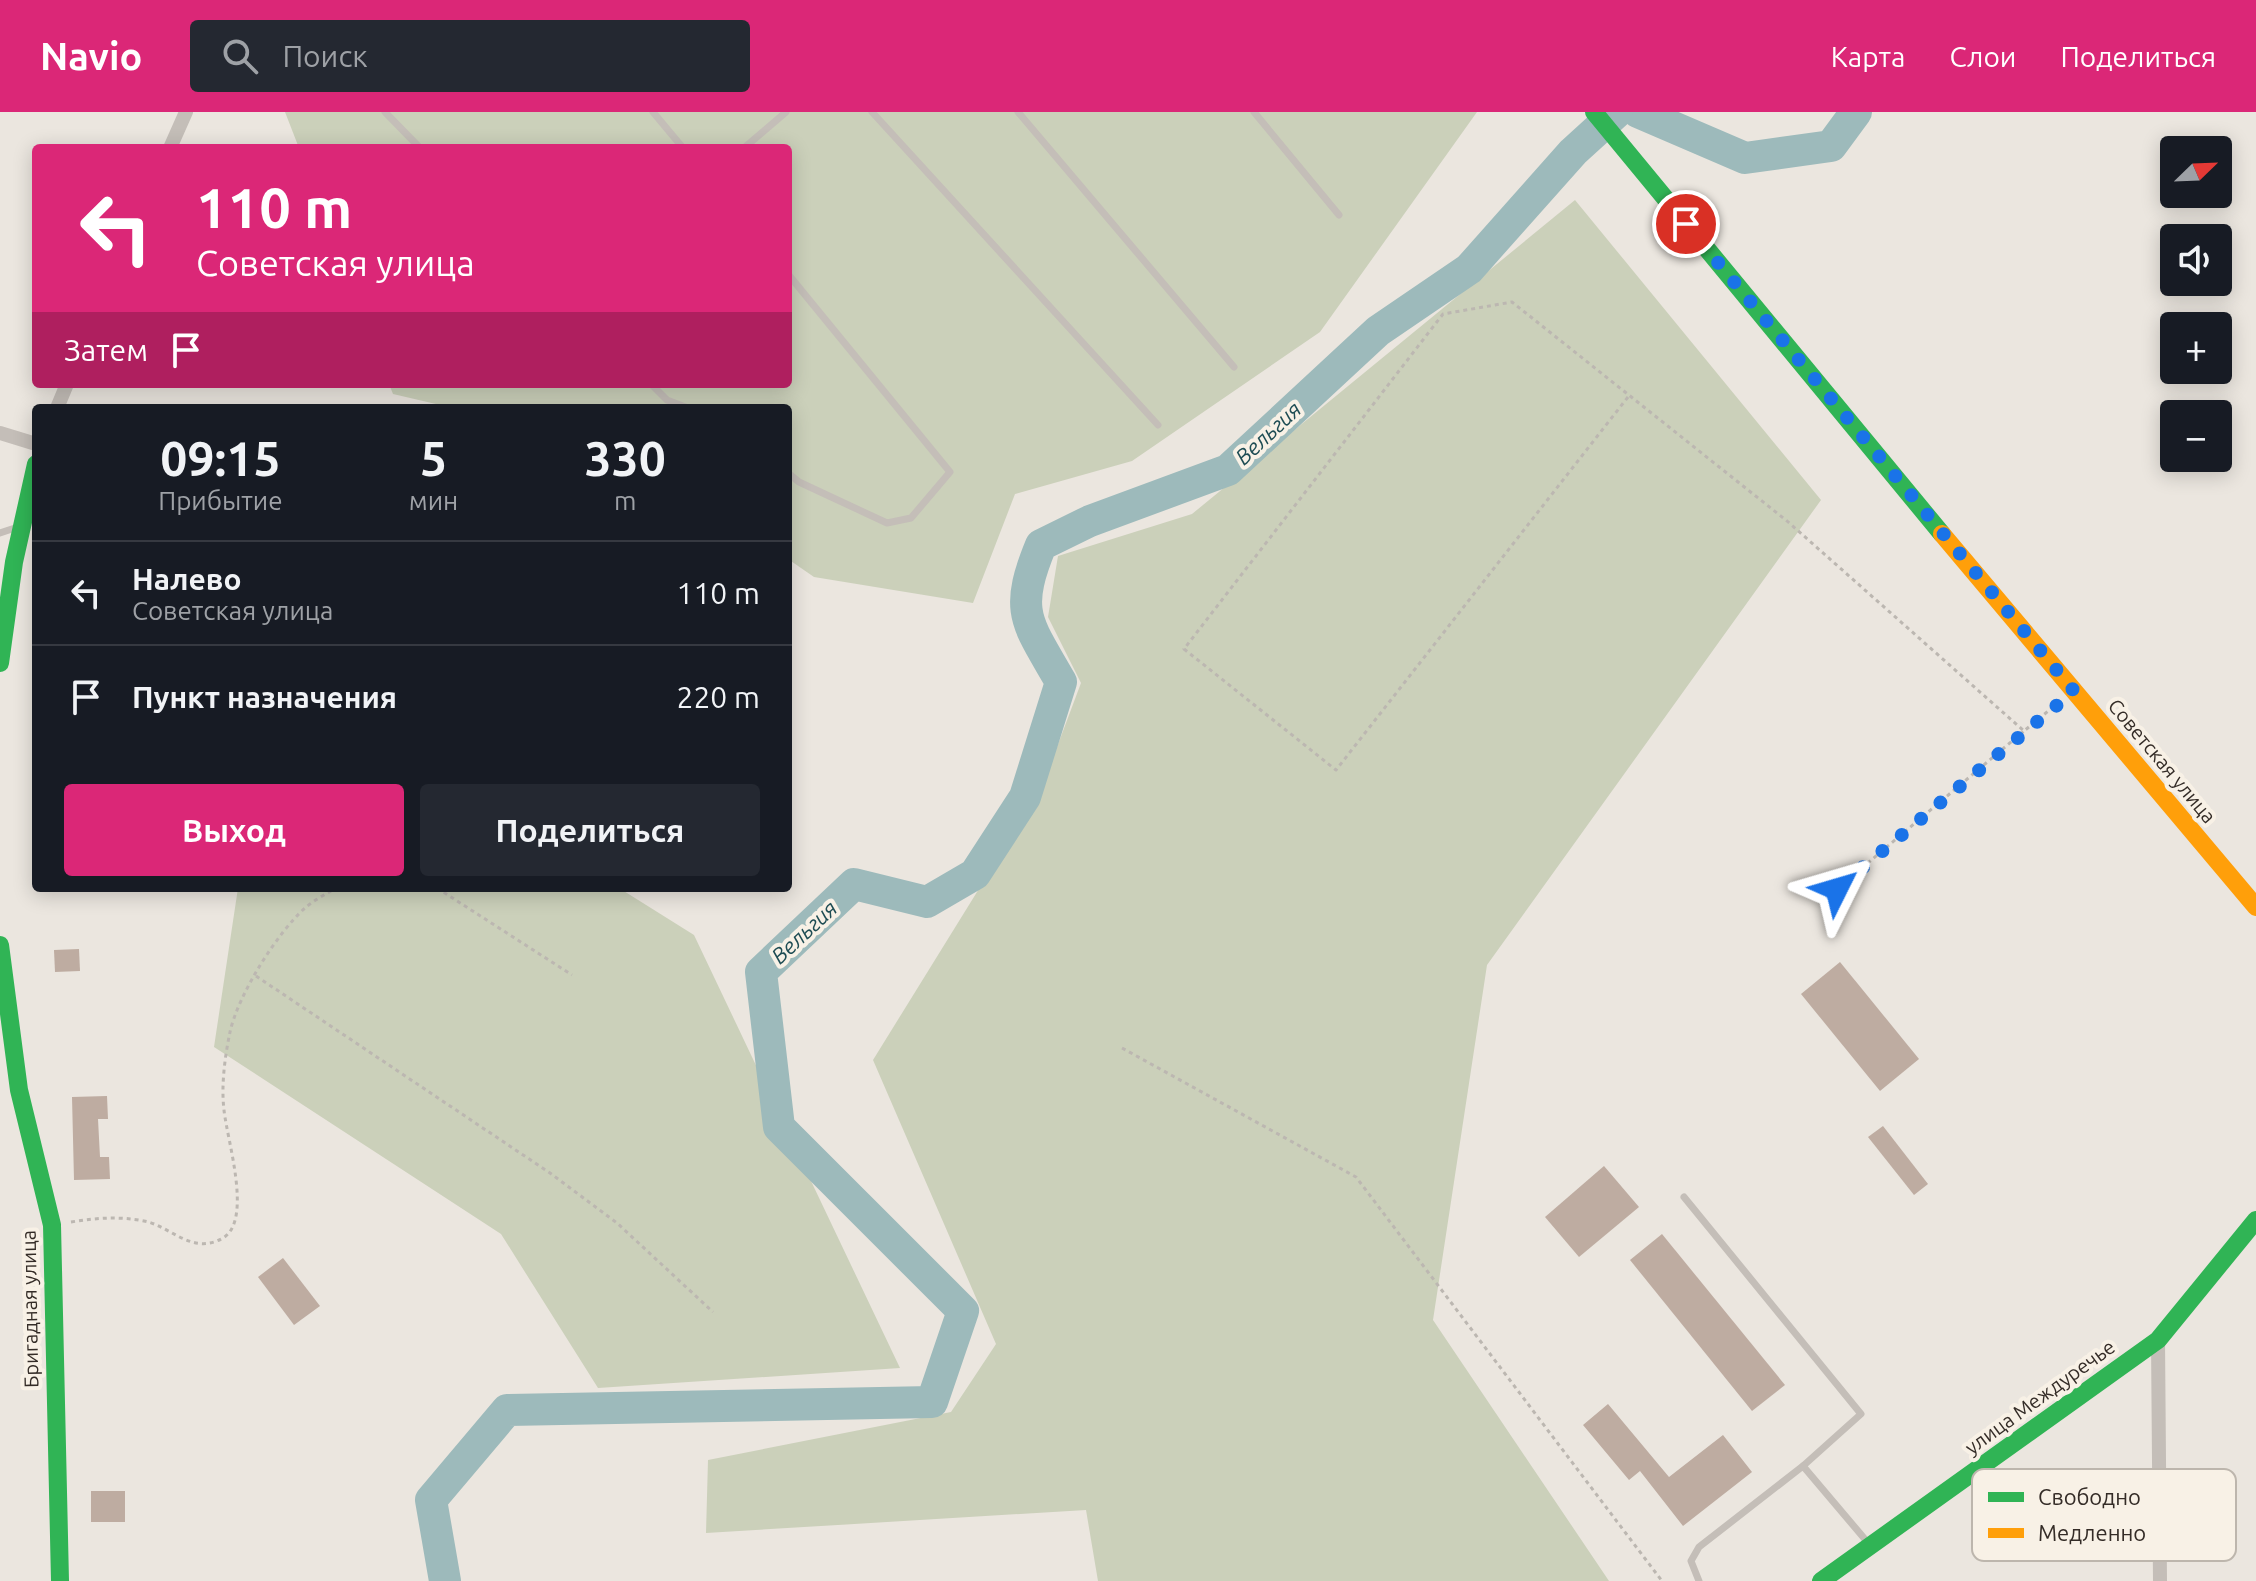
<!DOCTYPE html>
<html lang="ru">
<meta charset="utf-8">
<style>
:root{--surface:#171b24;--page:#242831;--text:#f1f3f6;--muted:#9ea1a6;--line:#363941;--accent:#db2777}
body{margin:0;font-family:Ubuntu,sans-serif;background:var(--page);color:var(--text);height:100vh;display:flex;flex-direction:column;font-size:30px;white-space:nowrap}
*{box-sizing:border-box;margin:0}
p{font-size:26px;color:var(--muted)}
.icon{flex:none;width:44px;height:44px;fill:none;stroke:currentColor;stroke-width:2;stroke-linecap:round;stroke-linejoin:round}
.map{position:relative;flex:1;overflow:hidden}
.drawer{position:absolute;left:32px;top:292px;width:760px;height:488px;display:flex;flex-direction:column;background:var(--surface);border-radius:8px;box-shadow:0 4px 20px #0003}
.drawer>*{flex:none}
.top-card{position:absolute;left:32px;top:32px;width:760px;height:244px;border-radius:8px;box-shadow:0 4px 20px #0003;background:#db2777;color:#fff;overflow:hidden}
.needle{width:52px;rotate:67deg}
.fabs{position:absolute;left:2160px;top:24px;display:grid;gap:16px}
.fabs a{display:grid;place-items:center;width:72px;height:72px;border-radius:8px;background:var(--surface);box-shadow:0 4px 20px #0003;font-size:40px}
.pin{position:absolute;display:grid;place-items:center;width:68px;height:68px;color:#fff;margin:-34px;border:4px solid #fff;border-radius:50%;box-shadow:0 2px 8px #0007}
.me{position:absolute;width:88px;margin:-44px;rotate:50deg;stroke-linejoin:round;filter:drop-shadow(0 0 6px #0008)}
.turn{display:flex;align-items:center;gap:28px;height:168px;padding:0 32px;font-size:36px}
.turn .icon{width:104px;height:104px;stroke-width:2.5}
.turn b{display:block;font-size:56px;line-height:68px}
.then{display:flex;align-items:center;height:76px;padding:0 32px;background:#0003;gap:16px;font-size:30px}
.eta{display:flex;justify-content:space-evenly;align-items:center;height:136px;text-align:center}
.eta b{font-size:48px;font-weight:600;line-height:56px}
.button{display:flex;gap:16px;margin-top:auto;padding:16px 32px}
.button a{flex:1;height:92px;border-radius:8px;background:var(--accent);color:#fff;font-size:32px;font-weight:600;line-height:92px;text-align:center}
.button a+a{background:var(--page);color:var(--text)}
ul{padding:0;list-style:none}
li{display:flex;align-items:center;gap:24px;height:104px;padding:0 32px;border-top:2px solid var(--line)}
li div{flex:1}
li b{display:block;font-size:30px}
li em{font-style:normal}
header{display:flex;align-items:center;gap:48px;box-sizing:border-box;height:112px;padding:0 40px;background:var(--accent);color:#fff}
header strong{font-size:38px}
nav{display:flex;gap:44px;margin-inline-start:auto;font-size:28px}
.search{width:560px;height:72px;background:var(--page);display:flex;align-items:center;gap:20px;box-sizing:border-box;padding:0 28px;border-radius:8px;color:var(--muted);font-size:30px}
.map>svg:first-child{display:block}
</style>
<header>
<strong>Navio</strong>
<div class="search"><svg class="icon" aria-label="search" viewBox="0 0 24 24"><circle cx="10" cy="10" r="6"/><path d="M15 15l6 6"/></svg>Поиск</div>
<nav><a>Карта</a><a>Слои</a><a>Поделиться</a></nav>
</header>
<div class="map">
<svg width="2256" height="1469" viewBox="0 0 2256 1469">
<rect width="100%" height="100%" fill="#ebe6df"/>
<g fill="#cbd0ba">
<path d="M285 0H1477L1320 220 1132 349 1015 382 973 491 814 465 788 447V296H453L393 282 389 272H788V36H299Z"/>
<path d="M1575 88 1821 388 1487 853 1433 1208 1609 1469H1098L1086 1398 706 1421 708 1348 951 1300 996 1232 873 948 1042 675 1081 571 1048 505 1058 444 1192 402Z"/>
<path d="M238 776H619L694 823 900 1256 598 1276 501 1122 214 935Z"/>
</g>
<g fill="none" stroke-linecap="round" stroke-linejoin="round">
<g stroke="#9dbabb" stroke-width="32">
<path d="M1638 0 1745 46 1831 34 1856 0"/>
<path d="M445 1469 431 1388 507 1298 932 1290 963 1199 779 1015 761 860 854 772 927 790 975 762 1025 685 1061 570C1027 510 1013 501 1041 433L1090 409 1228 358 1378 219 1469 157 1573 40 1617 0"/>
</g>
</g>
<g fill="#beaca1">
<path d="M79 837 80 859 55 860 54 838Z"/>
<path d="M1840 850 1919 947 1880 979 1801 882Z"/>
<path d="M107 984 108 1007H98L100 1045H109L110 1067 74 1068 72 985Z"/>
<path d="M1883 1014 1928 1072 1914 1083 1868 1025Z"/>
<path d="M1604 1054 1639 1095 1579 1145 1545 1105Z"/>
<path d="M1662 1122 1785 1273 1752 1299 1630 1148Z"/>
<path d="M283 1146 320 1194 294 1213 258 1165Z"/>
<path d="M1608 1292 1669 1365 1723 1323 1752 1360 1683 1414 1640 1359 1629 1368 1583 1313Z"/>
<rect x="91" y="1379" width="34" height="31"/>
</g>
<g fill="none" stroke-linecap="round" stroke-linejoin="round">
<g stroke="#bcb7b1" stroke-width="3" stroke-dasharray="4 4" stroke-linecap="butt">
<path d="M1628 285 1336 658 1184 537 1443 202 1512 190 1787 409 2024 619 2058 591"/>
<path d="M437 776 572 863"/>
<path d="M1837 777 2024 619"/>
<path d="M256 864 550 1061 617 1111 713 1200"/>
<path d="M1122 936 1356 1065 1662 1469"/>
<path d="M71 1110C96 1106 118 1104 144 1109 171 1114 192 1144 223 1126 253 1108 227 1028 224 998 221 973 225 944 230 920 238 883 277 821 305 796 314 788 326 782 336 776"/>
</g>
<g stroke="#c4beb8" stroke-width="7">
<path d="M385 0 420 36"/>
<path d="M653 0 683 36"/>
<path d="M872 0 1158 313"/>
<path d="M1018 0 1234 255"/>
<path d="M1254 0 1339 103"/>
<path d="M744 36 786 0"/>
<path d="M788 162 950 360 911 406 887 411 799 370 788 361"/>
<path d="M651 272 667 288 688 296"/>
<path d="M0 421 18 415"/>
<path d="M1684 1085 1861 1302 1803 1354"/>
<path d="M1699 1469 1691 1449 1699 1435 1803 1354 1869 1432"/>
</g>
<g stroke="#c4beb8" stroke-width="14">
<path d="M170 36 186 0"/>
<path d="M57 296 67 272"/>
<path d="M0 321 36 332"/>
<path d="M2158 1228 2160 1469"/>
</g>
<g stroke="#30b455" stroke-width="18">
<path d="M1594 0 1942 422"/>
<path d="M0 551 14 450 36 352"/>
<path d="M0 833 19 978 52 1113 60 1469"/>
<path d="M1821 1469 2158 1228 2256 1108"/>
</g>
<path stroke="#ff9f0a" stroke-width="18" d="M1942 422 2256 795"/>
</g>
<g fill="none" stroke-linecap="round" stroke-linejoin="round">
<path stroke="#1a73e8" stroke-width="14" stroke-dasharray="0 25.2" d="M1686 112 2074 579 1837 777"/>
</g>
<g text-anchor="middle" stroke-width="8" stroke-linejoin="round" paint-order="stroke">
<g font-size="20" fill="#342c27" stroke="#f8f1e6">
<text transform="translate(2162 649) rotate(50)" y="7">Советская улица</text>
<text transform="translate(30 1197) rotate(-91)" y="7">Бригадная улица</text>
<text transform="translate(2040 1285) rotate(-36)" y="7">улица Междуречье</text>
</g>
<g font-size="22" font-style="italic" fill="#1f4d54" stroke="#f8f1e6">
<text transform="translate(1268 321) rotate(-43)" y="8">Вельгия</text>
<text transform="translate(804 820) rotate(-43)" y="8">Вельгия</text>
</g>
</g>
<rect x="1972" y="1357" width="264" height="92" rx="12" fill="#f8f1e6" stroke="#bdb6ad" stroke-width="2"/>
<rect x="1988" y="1380" width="36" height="10" fill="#30b455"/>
<rect x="1988" y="1416" width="36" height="10" fill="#ff9f0a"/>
<g font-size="22" fill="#342c27">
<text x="2038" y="1393">Свободно</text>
<text x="2038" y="1429">Медленно</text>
</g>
</svg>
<div class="fabs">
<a><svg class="needle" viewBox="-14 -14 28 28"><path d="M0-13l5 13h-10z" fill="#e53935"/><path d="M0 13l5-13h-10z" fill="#9ea1a6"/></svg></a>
<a><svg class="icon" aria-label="sound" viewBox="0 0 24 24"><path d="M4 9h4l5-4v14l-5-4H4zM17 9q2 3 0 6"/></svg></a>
<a>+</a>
<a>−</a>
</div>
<div class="pin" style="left:1686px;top:112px;background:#d93025"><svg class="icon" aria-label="arrive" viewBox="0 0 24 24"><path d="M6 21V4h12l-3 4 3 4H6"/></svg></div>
<svg class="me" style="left:1837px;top:777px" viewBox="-20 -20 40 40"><path d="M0-17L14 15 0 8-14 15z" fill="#1a73e8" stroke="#fff" stroke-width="4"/></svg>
<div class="top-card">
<div class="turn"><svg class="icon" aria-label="left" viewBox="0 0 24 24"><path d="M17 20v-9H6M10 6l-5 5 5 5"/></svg><div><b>110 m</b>Советская улица</div></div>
<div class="then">Затем<svg class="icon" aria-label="arrive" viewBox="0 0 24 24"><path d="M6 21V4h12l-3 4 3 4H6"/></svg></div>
</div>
<section class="drawer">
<div class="eta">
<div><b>09:15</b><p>Прибытие</p></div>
<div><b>5</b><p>мин</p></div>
<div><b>330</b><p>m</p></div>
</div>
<ul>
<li><svg class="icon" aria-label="left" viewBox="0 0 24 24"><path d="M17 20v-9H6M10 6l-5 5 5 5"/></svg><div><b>Налево</b><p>Советская улица</p></div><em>110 m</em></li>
<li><svg class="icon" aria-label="arrive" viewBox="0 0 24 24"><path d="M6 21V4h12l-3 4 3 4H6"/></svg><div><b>Пункт назначения</b></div><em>220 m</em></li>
</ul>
<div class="button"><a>Выход</a><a>Поделиться</a></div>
</section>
</div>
